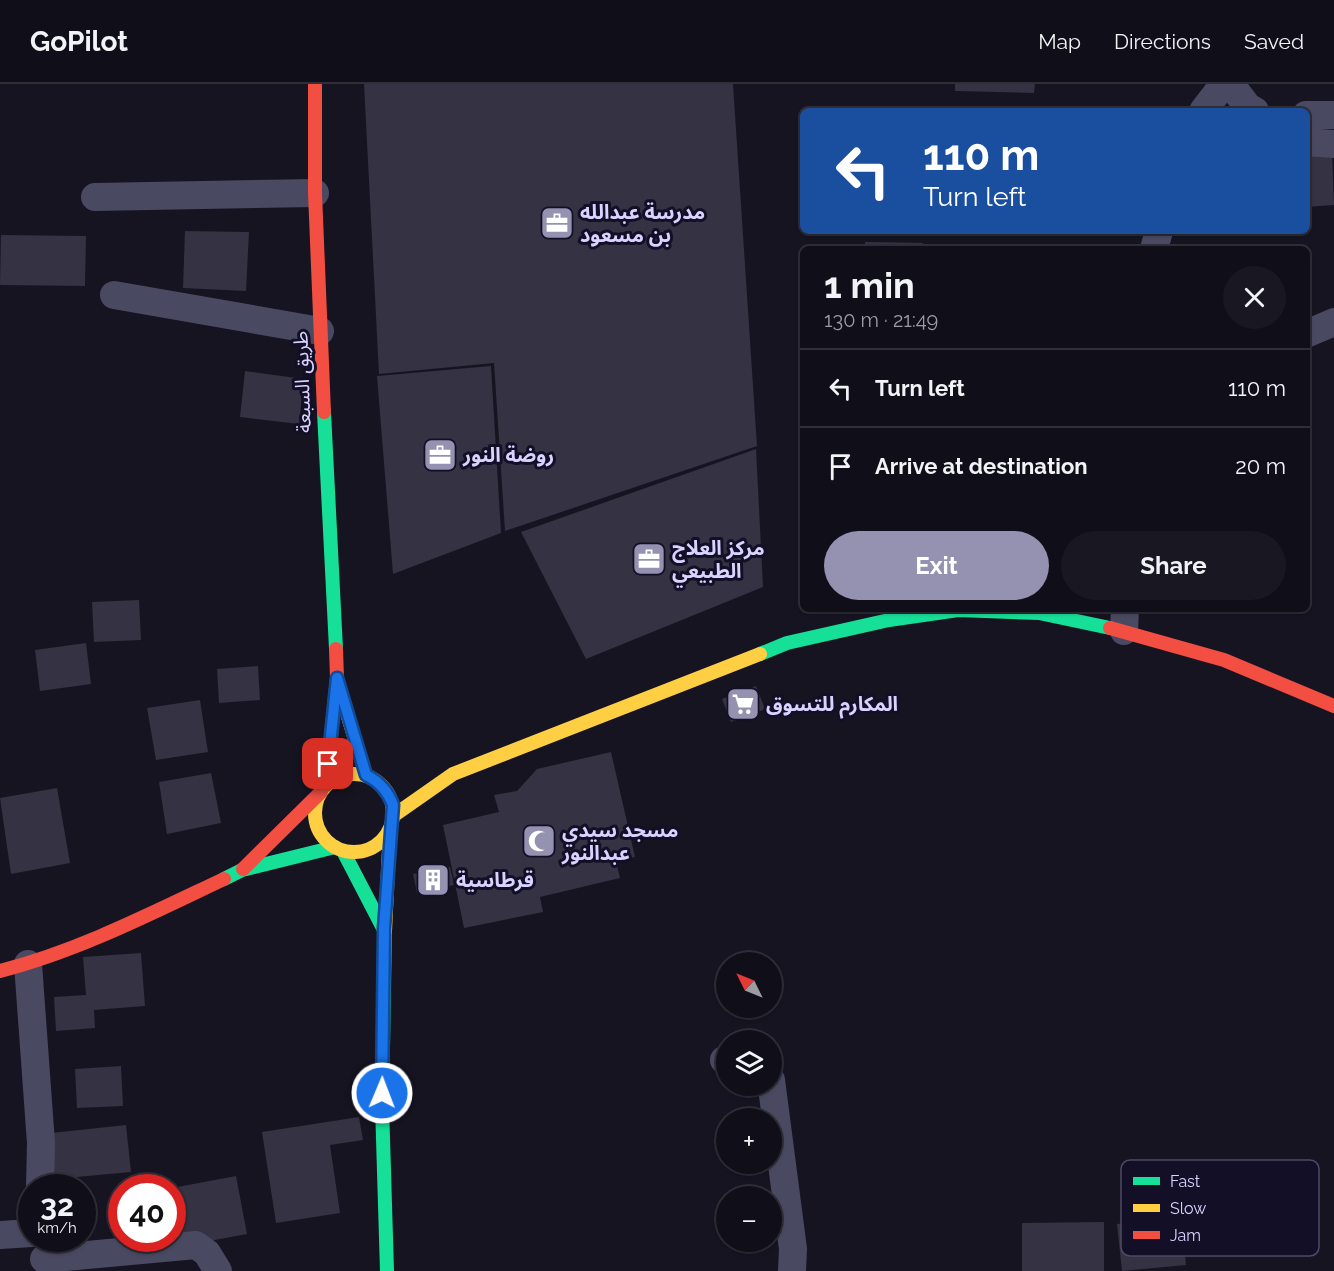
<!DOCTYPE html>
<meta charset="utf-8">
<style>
:root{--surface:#100f19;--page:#191822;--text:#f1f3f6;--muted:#9c9ca2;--line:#302f38;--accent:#9591b1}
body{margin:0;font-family:Raleway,"Noto Sans Arabic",sans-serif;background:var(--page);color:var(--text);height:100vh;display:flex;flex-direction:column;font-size:22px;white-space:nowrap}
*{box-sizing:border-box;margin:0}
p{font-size:20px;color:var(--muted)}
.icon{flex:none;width:33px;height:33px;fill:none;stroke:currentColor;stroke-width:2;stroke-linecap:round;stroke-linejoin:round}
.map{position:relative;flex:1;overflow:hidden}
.drawer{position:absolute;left:800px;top:162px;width:510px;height:366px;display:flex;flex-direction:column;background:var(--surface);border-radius:9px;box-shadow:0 2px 4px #0004,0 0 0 2px var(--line)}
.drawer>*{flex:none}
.top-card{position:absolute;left:800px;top:24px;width:510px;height:126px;border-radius:9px;box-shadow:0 2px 4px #0004,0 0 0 2px var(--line);background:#1a4fa0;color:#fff;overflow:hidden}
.needle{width:39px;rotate:313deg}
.buttons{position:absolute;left:716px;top:868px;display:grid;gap:12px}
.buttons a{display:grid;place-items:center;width:66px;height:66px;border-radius:50%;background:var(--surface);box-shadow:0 2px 4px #0004,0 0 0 2px var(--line);font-size:30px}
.speed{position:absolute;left:18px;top:1090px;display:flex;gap:12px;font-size:30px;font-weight:700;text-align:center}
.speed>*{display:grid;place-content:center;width:78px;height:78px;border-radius:50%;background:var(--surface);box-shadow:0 2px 4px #0004,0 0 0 2px var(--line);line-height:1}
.speed small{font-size:15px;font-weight:400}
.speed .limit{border:9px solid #d22;background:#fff;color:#111}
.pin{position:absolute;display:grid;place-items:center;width:51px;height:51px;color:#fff;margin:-26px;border-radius:12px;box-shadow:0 3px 9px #0006}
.me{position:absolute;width:66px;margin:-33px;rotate:1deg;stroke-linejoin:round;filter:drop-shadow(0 0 4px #0008)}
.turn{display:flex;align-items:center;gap:21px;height:126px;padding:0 24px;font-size:27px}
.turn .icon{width:78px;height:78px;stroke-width:2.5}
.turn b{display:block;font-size:42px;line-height:51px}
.round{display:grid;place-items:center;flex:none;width:63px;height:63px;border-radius:32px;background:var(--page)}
.head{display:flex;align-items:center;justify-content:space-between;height:102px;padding:0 24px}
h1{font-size:36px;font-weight:700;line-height:45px}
.button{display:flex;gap:12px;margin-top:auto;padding:12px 24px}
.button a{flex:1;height:69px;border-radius:36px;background:var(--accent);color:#fff;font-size:24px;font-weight:700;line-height:69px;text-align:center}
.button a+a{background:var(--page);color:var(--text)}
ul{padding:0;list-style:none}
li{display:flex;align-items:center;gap:18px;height:78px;padding:0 24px;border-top:2px solid var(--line)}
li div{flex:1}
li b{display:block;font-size:22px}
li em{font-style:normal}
header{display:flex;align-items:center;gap:36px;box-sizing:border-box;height:84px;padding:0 30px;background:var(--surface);border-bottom:2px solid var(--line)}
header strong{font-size:28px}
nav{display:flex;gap:33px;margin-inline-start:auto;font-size:21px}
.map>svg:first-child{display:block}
</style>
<header>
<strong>GoPilot</strong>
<nav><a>Map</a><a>Directions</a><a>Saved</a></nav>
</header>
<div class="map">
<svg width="1334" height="1187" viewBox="0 0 1334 1187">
<rect width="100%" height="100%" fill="#161421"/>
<g fill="#343243">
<path d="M364 0H733L757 362 505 447 494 279 379 290Z"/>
<path d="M955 0H1035L1034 9 955 7Z"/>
<path d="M1332 68 1334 121 1306 123V69Z"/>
<path d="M185 147 249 148 246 207 183 204Z"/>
<path d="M1 151 86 152 85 202 0 201Z"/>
<path d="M865 158 923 159V165H865Z"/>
<path d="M491 282 501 449 393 490 377 292Z"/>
<path d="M245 287 304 295 299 340 240 333Z"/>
<path d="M756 365 763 503 586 575 521 448Z"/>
<path d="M139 516 141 556 94 558 92 518Z"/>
<path d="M86 559 91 600 40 607 35 566Z"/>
<path d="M258 582 260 616 219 619 217 585Z"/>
<path d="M756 602 765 625 731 638 722 615Z"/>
<path d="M200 616 208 668 156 676 147 624Z"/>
<path d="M611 668 635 773 616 777 620 794 540 813 543 828 464 844 443 741 499 728 494 711 517 707 537 685Z"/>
<path d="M211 689 221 739 167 750 159 698Z"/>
<path d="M57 704 70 779 11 790 0 714Z"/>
<path d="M450 783 454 801 417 809 413 790Z"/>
<path d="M141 869 145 922 94 926 95 944 56 947 54 913 86 911 83 873Z"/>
<path d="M121 982 123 1022 77 1024 75 985Z"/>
<path d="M359 1033 363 1056 330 1061 340 1129 276 1139 262 1048Z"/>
<path d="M126 1041 131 1088 55 1095 51 1049Z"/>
<path d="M236 1092 247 1150 177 1163 172 1140V1104Z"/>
<path d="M1182 1133 1186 1181 1122 1187 1117 1140Z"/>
<path d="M1104 1138V1187H1022V1139Z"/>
</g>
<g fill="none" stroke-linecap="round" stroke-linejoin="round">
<g stroke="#4a4962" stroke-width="28">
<path d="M1203 27 1223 1 1232 2 1248 23 1255 27"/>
<path d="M1306 31H1334"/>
<path d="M1306 58 1334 60"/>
<path d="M95 113 315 109"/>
<path d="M1154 165 1159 147"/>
<path d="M114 211 320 247"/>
<path d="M1306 250 1334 238"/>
<path d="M1124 547 1125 525"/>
<path d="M28 880 41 1059 40 1104"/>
<path d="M724 976H726"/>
<path d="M771 996 793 1165 792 1187"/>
<path d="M0 1151 32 1149"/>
<path d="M44 1175 196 1161 207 1169 218 1187"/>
</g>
<g stroke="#16e098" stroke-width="14">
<path d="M324 328 336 565"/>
<path d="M760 570 787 559 889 536 958 526 1039 529 1110 544"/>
<path d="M343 767 383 844"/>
<path d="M224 795 242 786 335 763"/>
<path d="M385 847 382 1021 387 1187"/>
</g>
<g stroke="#ffcf43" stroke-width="14">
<path d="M341 610 366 691"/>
<circle cx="354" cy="729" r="39"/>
<path d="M393 732 453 690 760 570"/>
<path d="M385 847 390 745"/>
</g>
<g stroke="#f24e42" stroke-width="14">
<path d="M315 0V109L324 328"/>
<path d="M1110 544 1224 576 1334 622"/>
<path d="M326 701 337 594 336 565"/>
<path d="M243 785 321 708"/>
<path d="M0 887C78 867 152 829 224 795"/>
</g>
</g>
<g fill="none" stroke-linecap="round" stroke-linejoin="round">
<defs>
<path id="route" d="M328 680 337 594 366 691C380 698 388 707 393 721L384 844 382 1009"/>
</defs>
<use href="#route" stroke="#114b97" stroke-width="15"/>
<use href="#route" stroke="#1a73e8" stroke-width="10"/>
</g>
<defs>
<symbol id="office-square" viewBox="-11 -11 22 22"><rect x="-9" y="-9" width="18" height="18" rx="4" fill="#9591b1" stroke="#130f26"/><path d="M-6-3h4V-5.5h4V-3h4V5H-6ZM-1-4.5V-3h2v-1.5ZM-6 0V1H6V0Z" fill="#fff"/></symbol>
<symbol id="supermarket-square" viewBox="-11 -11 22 22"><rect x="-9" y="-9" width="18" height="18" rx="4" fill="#9591b1" stroke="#130f26"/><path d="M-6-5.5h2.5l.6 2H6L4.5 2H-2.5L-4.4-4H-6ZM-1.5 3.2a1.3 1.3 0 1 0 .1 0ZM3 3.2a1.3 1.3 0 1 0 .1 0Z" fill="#fff"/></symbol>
<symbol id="mosque-square" viewBox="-11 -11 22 22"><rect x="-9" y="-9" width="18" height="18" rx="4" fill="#9591b1" stroke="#130f26"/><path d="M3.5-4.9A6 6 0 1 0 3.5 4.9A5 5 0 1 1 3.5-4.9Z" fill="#fff"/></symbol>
<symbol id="building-square" viewBox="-11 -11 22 22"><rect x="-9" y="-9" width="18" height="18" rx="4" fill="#9591b1" stroke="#130f26"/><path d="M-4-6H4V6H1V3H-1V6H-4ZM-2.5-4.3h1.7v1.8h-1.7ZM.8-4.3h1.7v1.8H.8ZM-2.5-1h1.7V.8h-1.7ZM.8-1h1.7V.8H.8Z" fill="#fff"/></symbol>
</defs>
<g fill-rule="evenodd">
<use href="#office-square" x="538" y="120" width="38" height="38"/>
<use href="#office-square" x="421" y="352" width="38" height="38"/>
<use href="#office-square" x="630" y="456" width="38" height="38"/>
<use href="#supermarket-square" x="724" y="601" width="38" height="38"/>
<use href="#mosque-square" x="520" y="738" width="38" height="38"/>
<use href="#building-square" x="414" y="777" width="38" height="38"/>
</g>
<g text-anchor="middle" stroke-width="6" stroke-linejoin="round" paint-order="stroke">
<g font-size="20" font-weight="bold" fill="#d9d4ff" stroke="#130f26" text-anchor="start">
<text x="580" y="135">مدرسة عبدالله<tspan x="580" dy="23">بن مسعود</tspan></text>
<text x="463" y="378">روضة النور</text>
<text x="672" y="471">مركز العلاج<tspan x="672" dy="23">الطبيعي</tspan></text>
<text x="766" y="627">المكارم للتسوق</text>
<text x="562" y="753">مسجد سيدي<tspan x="562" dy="23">عبدالنور</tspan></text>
<text x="456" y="803">قرطاسية</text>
</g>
<g font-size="20" fill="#d9d4ff" stroke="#130f26">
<text transform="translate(302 298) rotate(-92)" y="7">طريق السبعة</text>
</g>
</g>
<rect x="1121" y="1076" width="198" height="96" rx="9" fill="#130f26" stroke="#4e4a67" stroke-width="1.5"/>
<rect x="1133" y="1093" width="27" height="8" fill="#16e098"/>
<rect x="1133" y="1120" width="27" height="8" fill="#ffcf43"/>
<rect x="1133" y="1147" width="27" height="8" fill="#f24e42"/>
<g font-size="16" fill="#d9d4ff">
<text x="1170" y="1103">Fast</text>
<text x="1170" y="1130">Slow</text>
<text x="1170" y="1157">Jam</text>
</g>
</svg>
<div class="buttons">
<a><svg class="needle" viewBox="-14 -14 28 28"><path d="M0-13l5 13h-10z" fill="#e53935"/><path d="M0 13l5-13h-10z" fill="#9c9ca2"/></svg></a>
<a><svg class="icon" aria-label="layers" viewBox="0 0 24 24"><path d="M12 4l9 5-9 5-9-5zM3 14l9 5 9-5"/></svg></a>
<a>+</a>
<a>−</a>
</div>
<div class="speed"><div>32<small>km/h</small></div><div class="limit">40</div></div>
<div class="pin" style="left:328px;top:680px;background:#d93025"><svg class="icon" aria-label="arrive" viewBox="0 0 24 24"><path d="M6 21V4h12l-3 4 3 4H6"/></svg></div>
<svg class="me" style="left:382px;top:1009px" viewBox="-20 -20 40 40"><circle r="17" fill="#1a73e8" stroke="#fff" stroke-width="3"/><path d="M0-11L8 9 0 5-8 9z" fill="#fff"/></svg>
<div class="top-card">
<div class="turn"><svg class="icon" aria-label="left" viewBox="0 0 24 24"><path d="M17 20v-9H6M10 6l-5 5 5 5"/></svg><div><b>110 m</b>Turn left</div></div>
</div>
<section class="drawer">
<div class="head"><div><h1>1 min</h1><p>130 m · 21:49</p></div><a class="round"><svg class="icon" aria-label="close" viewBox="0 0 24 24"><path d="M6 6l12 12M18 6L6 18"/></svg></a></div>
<ul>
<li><svg class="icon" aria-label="left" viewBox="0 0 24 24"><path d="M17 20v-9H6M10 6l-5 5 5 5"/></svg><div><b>Turn left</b></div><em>110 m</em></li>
<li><svg class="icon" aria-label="arrive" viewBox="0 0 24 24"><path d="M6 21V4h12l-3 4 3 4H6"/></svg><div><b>Arrive at destination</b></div><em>20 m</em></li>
</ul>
<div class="button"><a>Exit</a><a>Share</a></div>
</section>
</div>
